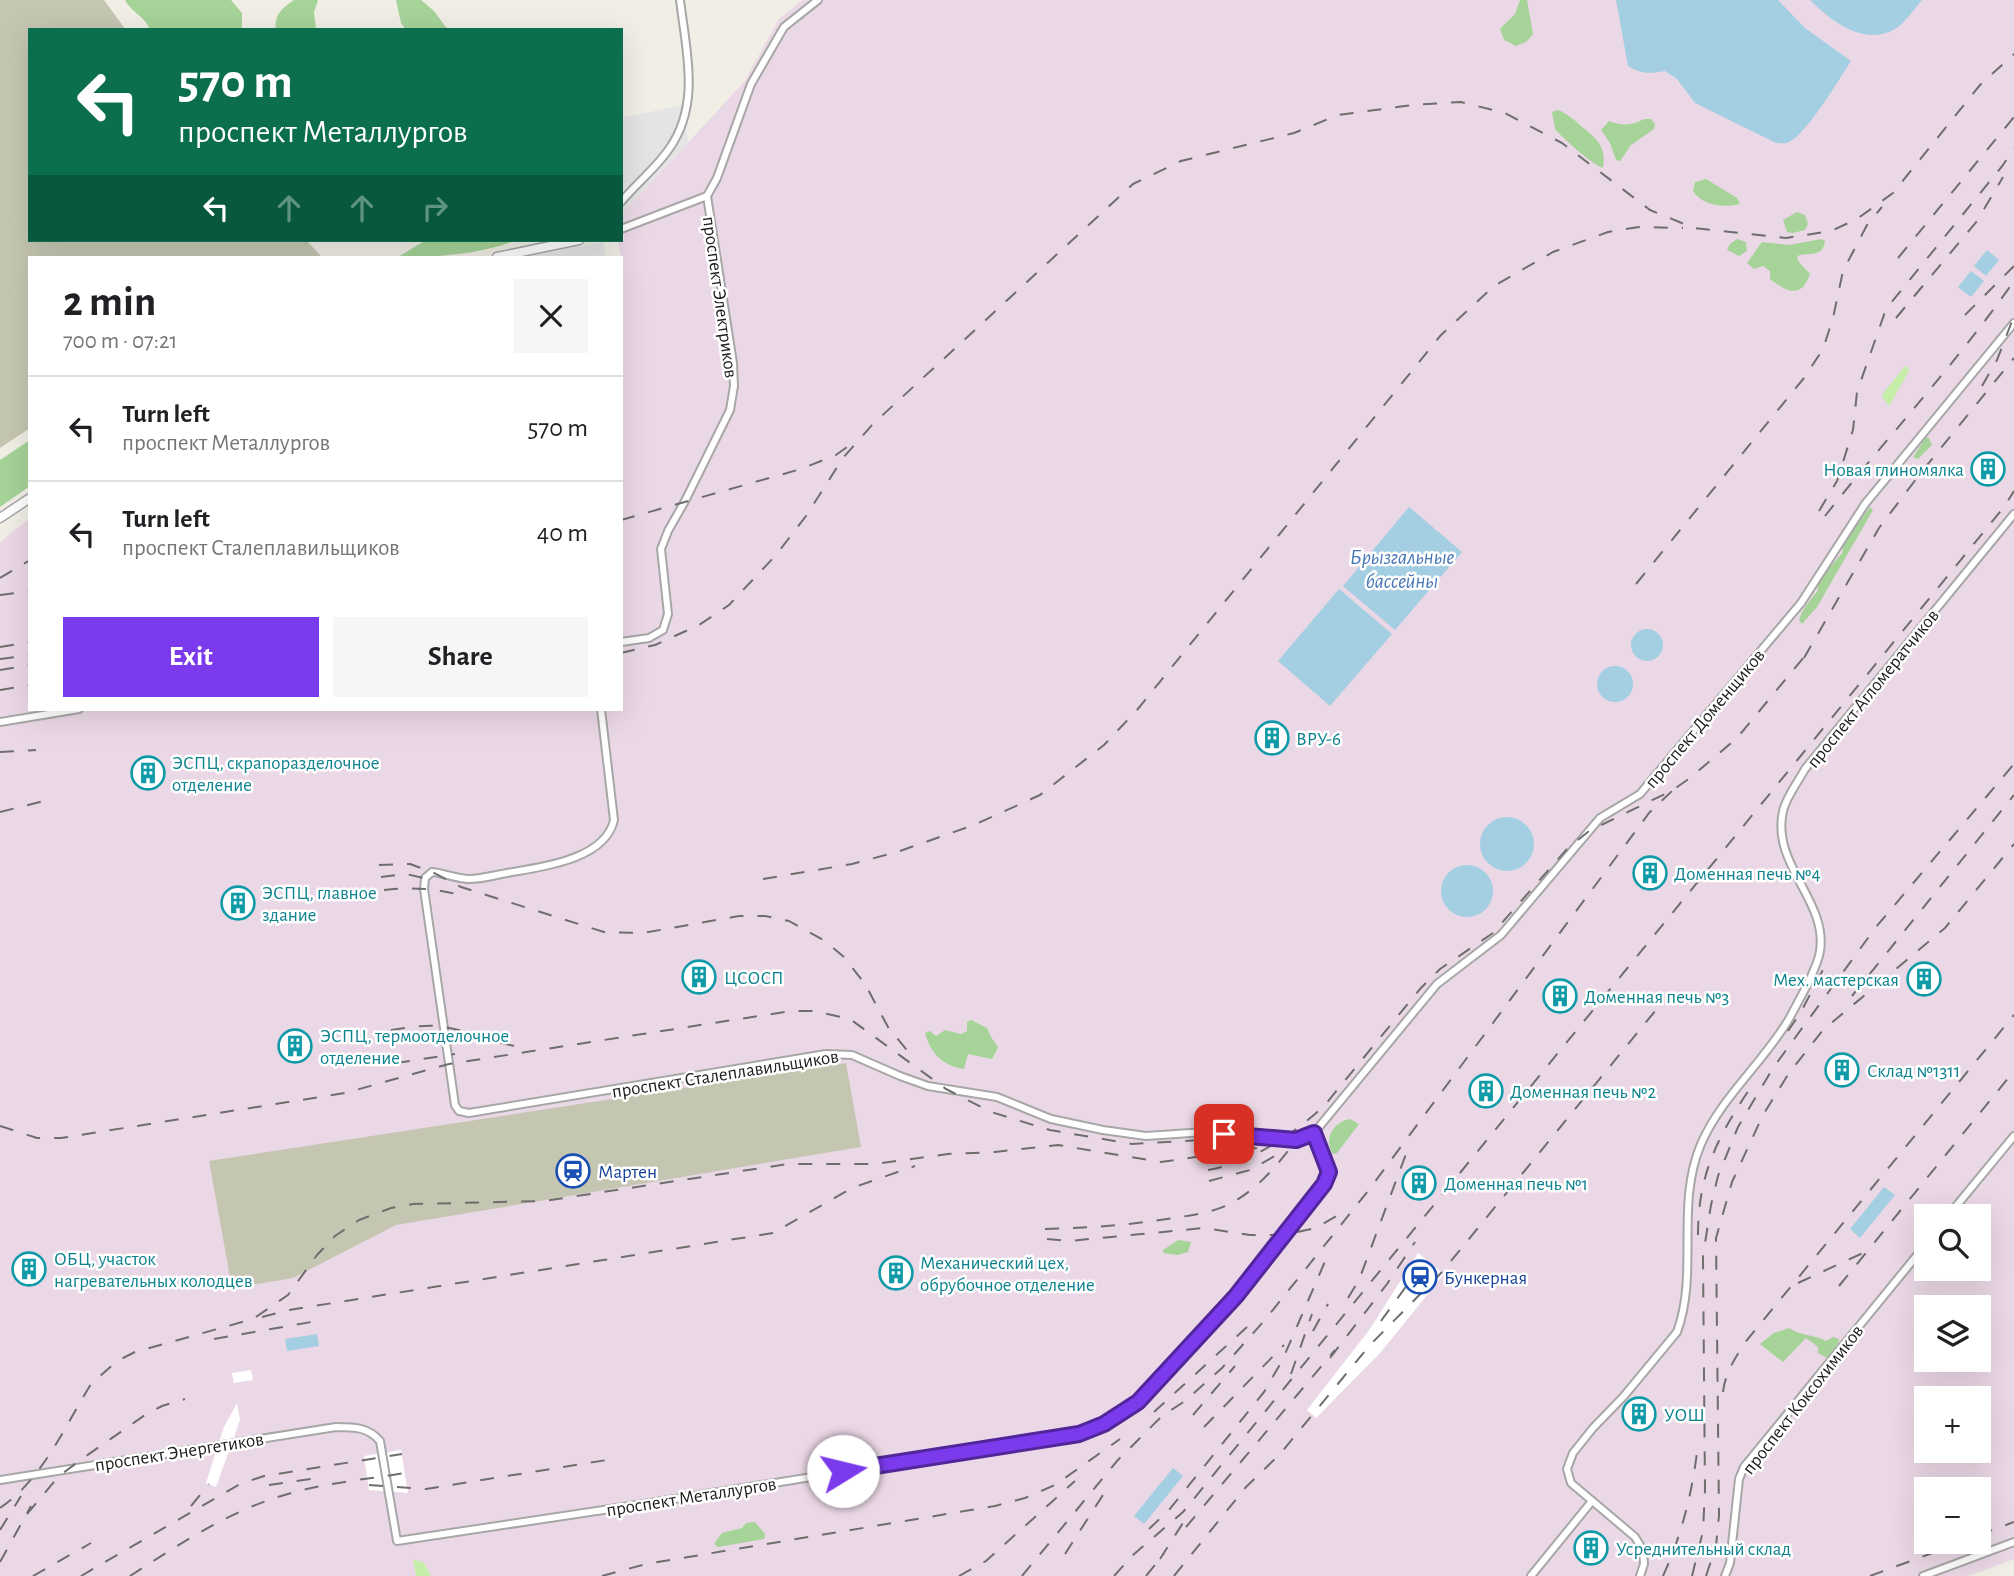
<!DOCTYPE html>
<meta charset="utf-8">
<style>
:root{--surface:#fff;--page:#f6f6f6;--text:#202124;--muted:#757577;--line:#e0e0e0;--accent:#7c3aed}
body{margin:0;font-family:"Alegreya Sans",sans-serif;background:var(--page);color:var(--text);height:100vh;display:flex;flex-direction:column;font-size:26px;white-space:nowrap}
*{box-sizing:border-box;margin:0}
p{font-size:23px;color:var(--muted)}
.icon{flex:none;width:38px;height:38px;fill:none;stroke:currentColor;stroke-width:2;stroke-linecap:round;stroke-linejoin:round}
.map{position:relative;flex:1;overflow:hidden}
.sheet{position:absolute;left:28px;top:256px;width:595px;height:455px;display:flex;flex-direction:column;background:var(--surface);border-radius:0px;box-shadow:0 7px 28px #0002}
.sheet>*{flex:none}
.top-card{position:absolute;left:28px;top:28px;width:595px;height:214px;border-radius:0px;box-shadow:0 7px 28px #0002;background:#0b6e4f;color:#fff;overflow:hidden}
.controls{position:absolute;left:1914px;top:1204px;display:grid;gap:14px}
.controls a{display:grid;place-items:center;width:77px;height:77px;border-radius:0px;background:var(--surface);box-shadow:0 7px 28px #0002;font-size:35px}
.pin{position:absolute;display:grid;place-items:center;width:60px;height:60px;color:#fff;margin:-30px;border-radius:14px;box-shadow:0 4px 10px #0006}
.me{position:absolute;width:77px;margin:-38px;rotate:81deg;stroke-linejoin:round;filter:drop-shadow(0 0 5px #0008)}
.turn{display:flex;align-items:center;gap:24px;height:147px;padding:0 35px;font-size:32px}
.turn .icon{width:91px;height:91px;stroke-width:2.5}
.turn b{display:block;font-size:49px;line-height:60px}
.lanes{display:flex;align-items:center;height:66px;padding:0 35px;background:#0003;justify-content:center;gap:35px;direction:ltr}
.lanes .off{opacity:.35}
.round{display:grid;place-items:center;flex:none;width:74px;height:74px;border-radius:0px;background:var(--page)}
.overview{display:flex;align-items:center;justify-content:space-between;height:119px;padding:0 35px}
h1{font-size:42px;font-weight:600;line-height:52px}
.primary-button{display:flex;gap:14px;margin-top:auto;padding:14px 35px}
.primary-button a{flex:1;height:80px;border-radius:0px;background:var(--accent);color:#fff;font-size:28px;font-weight:600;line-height:80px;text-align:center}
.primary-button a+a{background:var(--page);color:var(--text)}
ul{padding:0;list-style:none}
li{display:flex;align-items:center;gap:21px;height:105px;padding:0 35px;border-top:2px solid var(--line)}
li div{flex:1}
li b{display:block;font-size:26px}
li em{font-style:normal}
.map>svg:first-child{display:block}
</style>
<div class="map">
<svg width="2014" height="1576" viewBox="0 0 2014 1576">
<rect width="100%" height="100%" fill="#f1eee6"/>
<path fill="#ebd8e6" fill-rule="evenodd" d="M802 0H2014V1559L1968 1576H0V542L30 518V709H621V257L618 242 624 240 621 215 744 82 779 19ZM1927 1216H1979V1269H1927ZM1927 1307H1979V1360H1927ZM1927 1398H1979V1451H1927ZM1927 1489H1979V1542H1927Z"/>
<g fill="#c5c6b1">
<path d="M0 0H104L126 30H30V240H306L322 257H30V428L0 448Z"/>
<path d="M846 1063 861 1147 396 1225 293 1278 232 1288 209 1161Z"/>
</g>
<g fill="#c6eea9">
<path d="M1906 365 1909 371 1889 406 1882 397 1884 392Z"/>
<path d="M413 1559 424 1563 431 1576H416Z"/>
</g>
<g fill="#a5d398">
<path d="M125 0H231L242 13V30H150C146 17 131 12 125 0Z"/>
<path d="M294 0H318L314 12 316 30H276C274 15 282 8 294 0Z"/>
<path d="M396 0H421L434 11 448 30H406L401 23Z"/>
<path d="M1520 0H1527L1533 34 1526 42 1516 46 1504 40 1500 29 1515 14Z"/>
<path d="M1558 110C1568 114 1573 119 1581 126 1596 138 1607 146 1603 168 1590 163 1565 140 1555 129L1552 112Z"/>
<path d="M1644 119H1651L1655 124 1654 129 1631 145 1620 161 1616 160 1610 143 1601 130 1609 121C1622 126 1631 126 1644 119Z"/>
<path d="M1706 179 1737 198 1740 204C1724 208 1703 206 1693 191L1695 182Z"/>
<path d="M1797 212 1805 215 1808 224 1805 230 1793 233 1787 232 1783 220Z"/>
<path d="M1737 239 1746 242 1747 251 1739 256 1727 250 1730 244Z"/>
<path d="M1821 239 1825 241C1823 258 1809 252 1797 256L1798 261 1810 274C1801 300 1786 291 1770 279V271L1763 266 1754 269 1747 263 1762 242 1789 245Z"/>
<path d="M426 240H517C479 255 438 257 398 257Z"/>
<path d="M1926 437 1929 438 1932 445 1918 459 1913 457Z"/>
<path d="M30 440V486L0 507V460Z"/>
<path d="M1870 507 1873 510 1817 607 1802 624 1799 620C1803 607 1810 601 1818 590L1817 582 1843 552 1842 545Z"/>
<path d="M971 1020 987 1028 991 1037 998 1047 992 1059 968 1054 964 1069C942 1065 931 1054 925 1033L930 1031 936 1036 945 1030 961 1034 967 1031V1022Z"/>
<path d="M1350 1119 1359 1124 1337 1153 1333 1154C1323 1139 1333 1122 1350 1119Z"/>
<path d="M1178 1240 1191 1242 1188 1252 1178 1255 1163 1253V1250Z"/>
<path d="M1789 1328C1801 1336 1813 1334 1826 1341L1833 1337 1839 1339 1838 1344 1827 1358 1818 1353V1347L1806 1338 1783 1362 1760 1344 1774 1333Z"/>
<path d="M755 1522 765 1534 764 1539 718 1547 714 1544 722 1533 742 1528 746 1523Z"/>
</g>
<g fill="#e4e4e4">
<path d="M683 105 688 142 621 215V118Z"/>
<path d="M603 242 606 257H525Z"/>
</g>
<g fill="#a4cee1">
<path d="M1616 0H1778L1805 28 1851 61C1840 78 1805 137 1787 143 1784 144 1780 143 1776 143L1695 103 1677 79 1665 71C1650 74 1641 74 1628 66Z"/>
<path d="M1810 0H1922C1914 9 1905 23 1895 29 1865 47 1831 21 1810 0Z"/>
<path d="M1987 250 1999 260 1986 276 1974 266Z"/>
<path d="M1971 271 1984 281 1971 297 1958 287Z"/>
<path d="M1409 507 1462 552 1395 630 1343 586Z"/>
<path d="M1339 589 1392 634 1330 706 1278 661Z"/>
<circle cx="1647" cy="645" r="16"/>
<circle cx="1615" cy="684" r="18"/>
<circle cx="1507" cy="844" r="27"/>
<circle cx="1467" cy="891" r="26"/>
<path d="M1884 1187 1895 1195 1860 1238 1850 1229Z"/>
<path d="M317 1334 319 1346 287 1351 285 1339Z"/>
<path d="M1173 1468 1183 1476 1144 1524 1134 1516Z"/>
</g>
<g fill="#fff">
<path d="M1418 1253 1444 1274 1381 1352 1316 1418 1307 1410 1370 1329Z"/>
<path d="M251 1370 253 1380 234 1383 232 1373Z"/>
<path d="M237 1403 240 1420 216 1487 206 1483 224 1427Z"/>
<path d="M401 1450 408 1493 369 1490 364 1456Z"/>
</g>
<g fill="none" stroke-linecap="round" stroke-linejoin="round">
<defs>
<g id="minor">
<path d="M707 196 717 178 751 84 784 27 818 0"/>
<path d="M621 202C636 184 656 168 669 149 701 104 686 51 680 0"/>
<path d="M621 229 707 196"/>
<path d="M621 642 649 638 663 630 668 614 661 549 668 531 685 501 730 410 734 386 733 363 707 196"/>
<path d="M601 709 614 820C605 860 541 867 507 873 495 875 482 879 469 879 457 879 444 873 432 872L425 878 424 889 455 1105 459 1111 469 1113 826 1054 852 1055 900 1076 928 1086 997 1097 1051 1119 1103 1130 1146 1136 1205 1132 1262 1139 1296 1141 1314 1133 1437 984 1501 935 1600 818 1640 794 1801 603 1865 504 2014 323"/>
<path d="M0 722 79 709"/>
<path d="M1948 1216 2014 1136"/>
<path d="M0 1480 336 1427C354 1427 368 1427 380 1441L397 1541 650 1503 1079 1434 1104 1424 1138 1402 1236 1296 1324 1184 1329 1172 1314 1133"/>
<path d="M1531 1576 1592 1501"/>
<path d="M1640 1576 1644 1564 1643 1550 1635 1537 1571 1483 1567 1469 1573 1453 1593 1428 1624 1396 1677 1332C1699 1273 1675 1205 1701 1144 1722 1096 1763 1063 1789 1019 1794 1010 1799 1000 1804 991 1810 979 1818 964 1820 951 1828 901 1771 865 1783 811 1786 797 1798 782 1805 769L2014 514"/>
<path d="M1725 1576 1730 1563 1739 1479 1744 1467 1927 1243"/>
<path d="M1923 1576 2014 1542"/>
</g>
<g id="tertiary">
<path d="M497 257 579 240"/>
<path d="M0 518 30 498"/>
</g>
</defs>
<use href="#minor" stroke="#a7a7a7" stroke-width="10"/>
<use href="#tertiary" stroke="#a7a7a7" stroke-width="11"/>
<use href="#minor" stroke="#fff" stroke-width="6"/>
<use href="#tertiary" stroke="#fff" stroke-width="8"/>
<g stroke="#6e6e6e" stroke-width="2" stroke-dasharray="14 14" stroke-linecap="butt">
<path d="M1898 258 2014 117"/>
<path d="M1965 315 2014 266"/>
<path d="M1896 318 1977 221 2003 177"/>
<path d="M1982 386 1997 360 2014 316"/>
<path d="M1819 511 1837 481 1853 430 1857 392 1886 309 2003 165 2014 148"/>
<path d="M1825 516C1887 437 1956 364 2014 281"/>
<path d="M621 520 801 469 836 455 847 447"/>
<path d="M0 578 30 560"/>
<path d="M1636 584 1804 378 1823 349 1833 318 1843 271 1867 225 1882 207"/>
<path d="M0 595 30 591"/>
<path d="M0 647 30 642"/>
<path d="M621 653 655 645 699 625 729 605 776 555 806 516 843 458 873 424 1133 184 1181 161 1294 133 1338 115 1412 105 1461 102 1505 113 1562 143 1650 210 1694 228 1786 238 1831 231 1857 219 1893 193 1980 85 2014 54"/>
<path d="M1804 658 1879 528 1923 470 2014 358"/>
<path d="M0 659 30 655"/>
<path d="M0 670 30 665"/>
<path d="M0 690 30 685"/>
<path d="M0 752 36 750"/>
<path d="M0 812 44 801"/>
<path d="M379 865 410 864 432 872 461 887 604 932 643 933 739 916H765L789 921 825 941 844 957 865 984 888 1027 910 1054"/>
<path d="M381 877 406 874 424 878"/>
<path d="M763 879 852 864 897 852 974 825 1040 795 1104 745 1137 710 1441 335 1494 286 1553 252 1608 232 1639 227 1683 228"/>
<path d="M384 890C411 887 437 888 463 896"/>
<path d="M1852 996 2014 795"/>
<path d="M391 1030C406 1028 422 1025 436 1026 466 1029 494 1043 524 1048"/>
<path d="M1788 1031 1801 1012 1828 960"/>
<path d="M396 1063 455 1054"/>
<path d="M0 1126 37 1138H61L345 1093 449 1064 791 1011H814L850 1019 946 1089 991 1112 1050 1130 1132 1144 1218 1139"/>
<path d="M1208 1170C1251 1163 1292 1135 1324 1106L1420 989 1440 969 1493 933 1567 849 1589 831 1673 790 1690 778 1737 738 1809 651"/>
<path d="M1209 1181 1250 1170 1280 1153"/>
<path d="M1045 1229C1089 1228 1130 1225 1173 1218 1194 1215 1217 1212 1235 1201 1266 1183 1287 1152 1309 1124"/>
<path d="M1698 1235C1698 1175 1717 1138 1749 1090"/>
<path d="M1047 1239 1069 1241 1204 1228 1250 1235H1284L1316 1228 1347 1210"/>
<path d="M1798 1283 1865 1252"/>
<path d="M1839 1286 2014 1071"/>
<path d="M1348 1298 1359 1280 1409 1146"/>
<path d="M262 1317 289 1310 773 1233 852 1188 915 1166"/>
<path d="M1381 1321 1426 1259"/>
<path d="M1313 1331 1328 1304"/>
<path d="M214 1339 317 1321"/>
<path d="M1330 1358 1387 1284 1415 1242"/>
<path d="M1291 1374 1312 1314"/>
<path d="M1723 1392C1725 1373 1736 1356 1747 1340L2014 1015"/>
<path d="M1154 1412 1247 1327"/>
<path d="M1193 1415 1235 1366"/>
<path d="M1204 1427 1284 1345"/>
<path d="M269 1485 317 1478"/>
<path d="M369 1485 426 1489 607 1460"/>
<path d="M191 1506 209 1484"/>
<path d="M0 1508C42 1480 65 1426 91 1384L117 1361 135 1352 253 1319 288 1295 317 1255 335 1236 359 1220 391 1208 413 1204 544 1201 788 1164H875L948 1154 995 1152 1058 1145 1161 1162 1257 1148 1275 1142"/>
<path d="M27 1514 58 1477 79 1461 145 1415 162 1406 185 1399"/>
<path d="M1186 1527 1335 1350"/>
<path d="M1149 1529 1169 1510 1264 1392 1282 1361 1330 1250"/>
<path d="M0 1530 21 1496"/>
<path d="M1979 1535 2014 1522"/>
<path d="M1065 1554 1110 1484"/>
<path d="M1160 1559 1188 1515"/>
<path d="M0 1562 31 1506"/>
<path d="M33 1576 91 1543"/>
<path d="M81 1576 240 1484 264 1476 402 1454"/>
<path d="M130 1576C180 1544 230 1510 288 1494 328 1482 371 1479 411 1472"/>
<path d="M602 1576 646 1564 995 1506 1025 1498 1055 1485 1120 1439"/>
<path d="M959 1576 986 1561 1075 1481"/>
<path d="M1022 1576 1117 1461 1162 1416 1185 1401 1222 1368 1264 1321 1368 1191 1649 813 1673 790"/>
<path d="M1114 1576 1133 1555 1183 1512 2004 507 2014 491"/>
<path d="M1146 1576 1164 1554"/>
<path d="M1174 1576 1246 1487 1280 1454 1370 1345 1442 1272 1660 1005"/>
<path d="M1663 1576C1681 1537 1692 1494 1697 1452"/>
<path d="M1692 1576 1703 1531 1705 1490 1703 1256 1711 1205 1718 1176 1738 1127 1773 1068 1876 927 2014 764"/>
<path d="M1706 1576 1716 1546 1719 1515 1716 1238 1732 1182 1763 1115 1789 1073 1823 1030 1945 928 2014 844"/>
<path d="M1870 1576 1962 1542"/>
</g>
</g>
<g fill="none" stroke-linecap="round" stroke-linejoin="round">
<defs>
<path id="route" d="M843 1471 1079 1434 1104 1424 1138 1402 1236 1296 1324 1184 1329 1172 1314 1133 1296 1140 1224 1134"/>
</defs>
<use href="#route" stroke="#51269a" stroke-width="18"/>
<use href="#route" stroke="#7c3aed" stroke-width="12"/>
</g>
<defs>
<symbol id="building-ring" viewBox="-11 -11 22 22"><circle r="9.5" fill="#fff" stroke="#0f9aa8" stroke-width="1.5"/><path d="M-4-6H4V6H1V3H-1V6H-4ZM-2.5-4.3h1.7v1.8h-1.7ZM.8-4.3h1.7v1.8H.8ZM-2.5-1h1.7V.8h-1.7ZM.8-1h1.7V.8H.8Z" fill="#0f9aa8"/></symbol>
<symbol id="station-ring" viewBox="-11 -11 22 22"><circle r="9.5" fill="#fff" stroke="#1a4fb4" stroke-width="1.5"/><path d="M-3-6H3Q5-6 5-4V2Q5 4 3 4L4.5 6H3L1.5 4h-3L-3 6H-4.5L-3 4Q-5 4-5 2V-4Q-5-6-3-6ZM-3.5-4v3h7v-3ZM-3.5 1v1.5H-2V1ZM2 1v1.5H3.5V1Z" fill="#1a4fb4"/></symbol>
</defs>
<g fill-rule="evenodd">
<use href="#building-ring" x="1969" y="450" width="38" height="38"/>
<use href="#building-ring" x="1253" y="719" width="38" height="38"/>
<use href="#building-ring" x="129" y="754" width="38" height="38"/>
<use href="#building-ring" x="1631" y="854" width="38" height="38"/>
<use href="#building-ring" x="219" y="884" width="38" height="38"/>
<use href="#building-ring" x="680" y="958" width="38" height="38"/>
<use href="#building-ring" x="1905" y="960" width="38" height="38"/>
<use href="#building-ring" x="1541" y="977" width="38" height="38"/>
<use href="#building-ring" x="276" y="1027" width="38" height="38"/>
<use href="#building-ring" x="1823" y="1051" width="38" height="38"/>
<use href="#building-ring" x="1467" y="1072" width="38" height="38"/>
<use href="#station-ring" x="554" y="1152" width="38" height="38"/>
<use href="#building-ring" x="1400" y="1164" width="38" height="38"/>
<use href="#building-ring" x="10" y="1250" width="38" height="38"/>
<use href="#building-ring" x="877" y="1254" width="38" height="38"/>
<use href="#station-ring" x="1401" y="1258" width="38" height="38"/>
<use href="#building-ring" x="1620" y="1395" width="38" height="38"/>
<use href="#building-ring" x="1572" y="1529" width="38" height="38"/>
</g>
<g text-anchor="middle" stroke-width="5" stroke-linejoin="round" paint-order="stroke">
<g font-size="19" fill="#202020" stroke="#fff">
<text transform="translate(721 297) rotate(82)" y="7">проспект Электриков</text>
<text transform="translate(1872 688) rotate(-51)" y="7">проспект Агломератчиков</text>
<text transform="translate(1704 718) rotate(-50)" y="7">проспект Доменщиков</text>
<text transform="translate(725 1073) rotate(-9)" y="7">проспект Сталеплавильщиков</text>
<text transform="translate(1802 1399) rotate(-52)" y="7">проспект Коксохимиков</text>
<text transform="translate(179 1451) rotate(-9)" y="7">проспект Энергетиков</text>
<text transform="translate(691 1496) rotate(-9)" y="7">проспект Металлургов</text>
</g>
<g font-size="19" fill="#0d838f" stroke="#fff" text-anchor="start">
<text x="1964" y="476" text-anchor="end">Новая глиномялка</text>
<text x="1296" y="745">ВРУ-6</text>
<text x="172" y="769">ЭСПЦ, скрапоразделочное<tspan x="172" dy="22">отделение</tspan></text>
<text x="1674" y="880">Доменная печь №4</text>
<text x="262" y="899">ЭСПЦ, главное<tspan x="262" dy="22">здание</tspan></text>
<text x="724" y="984">ЦСОСП</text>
<text x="1899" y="986" text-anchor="end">Мех. мастерская</text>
<text x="1584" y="1003">Доменная печь №3</text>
<text x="320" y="1042">ЭСПЦ, термоотделочное<tspan x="320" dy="22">отделение</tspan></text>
<text x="1867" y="1077">Склад №1311</text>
<text x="1510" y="1098">Доменная печь №2</text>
<text x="1444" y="1190">Доменная печь №1</text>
<text x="54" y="1265">ОБЦ, участок<tspan x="54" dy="22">нагревательных колодцев</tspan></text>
<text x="920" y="1269">Механический цех,<tspan x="920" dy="22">обрубочное отделение</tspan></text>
<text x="1664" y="1421">УОШ</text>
<text x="1616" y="1555">Усреднительный склад</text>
</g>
<g font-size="19" fill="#164399" stroke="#fff" text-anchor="start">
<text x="598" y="1178">Мартен</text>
<text x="1444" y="1284">Бункерная</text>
</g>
<g font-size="21" font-style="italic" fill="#4675b7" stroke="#fff">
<text x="1402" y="564">Брызгальные<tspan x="1402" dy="24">бассейны</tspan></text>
</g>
</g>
</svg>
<div class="controls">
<a><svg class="icon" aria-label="search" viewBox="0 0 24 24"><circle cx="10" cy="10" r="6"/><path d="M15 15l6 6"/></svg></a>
<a><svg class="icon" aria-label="layers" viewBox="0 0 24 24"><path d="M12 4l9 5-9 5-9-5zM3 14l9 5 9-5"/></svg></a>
<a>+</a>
<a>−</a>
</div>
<div class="pin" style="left:1224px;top:1134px;background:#d93025"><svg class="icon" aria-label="arrive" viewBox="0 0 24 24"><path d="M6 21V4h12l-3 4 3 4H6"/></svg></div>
<svg class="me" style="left:843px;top:1471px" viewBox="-20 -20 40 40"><circle r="19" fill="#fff"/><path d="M0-13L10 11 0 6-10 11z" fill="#7c3aed"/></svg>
<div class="top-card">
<div class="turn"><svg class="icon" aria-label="left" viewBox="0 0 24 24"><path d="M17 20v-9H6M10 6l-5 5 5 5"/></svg><div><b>570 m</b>проспект Металлургов</div></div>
<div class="lanes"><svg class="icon" aria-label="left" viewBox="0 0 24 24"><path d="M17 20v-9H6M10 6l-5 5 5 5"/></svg><svg class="icon off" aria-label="ahead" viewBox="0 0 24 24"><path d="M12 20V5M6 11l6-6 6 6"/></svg><svg class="icon off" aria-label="ahead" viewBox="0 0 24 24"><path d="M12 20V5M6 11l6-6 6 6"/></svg><svg class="icon off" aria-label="right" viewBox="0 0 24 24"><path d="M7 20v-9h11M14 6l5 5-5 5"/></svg></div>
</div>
<section class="sheet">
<div class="overview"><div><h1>2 min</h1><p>700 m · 07:21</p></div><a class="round"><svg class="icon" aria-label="close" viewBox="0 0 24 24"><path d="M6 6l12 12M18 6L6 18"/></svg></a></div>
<ul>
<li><svg class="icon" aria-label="left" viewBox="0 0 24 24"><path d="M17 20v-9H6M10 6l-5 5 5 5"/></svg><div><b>Turn left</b><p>проспект Металлургов</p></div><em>570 m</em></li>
<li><svg class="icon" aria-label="left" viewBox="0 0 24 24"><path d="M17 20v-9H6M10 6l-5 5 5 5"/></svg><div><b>Turn left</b><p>проспект Сталеплавильщиков</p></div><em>40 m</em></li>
</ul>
<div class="primary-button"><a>Exit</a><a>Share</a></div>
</section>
</div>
